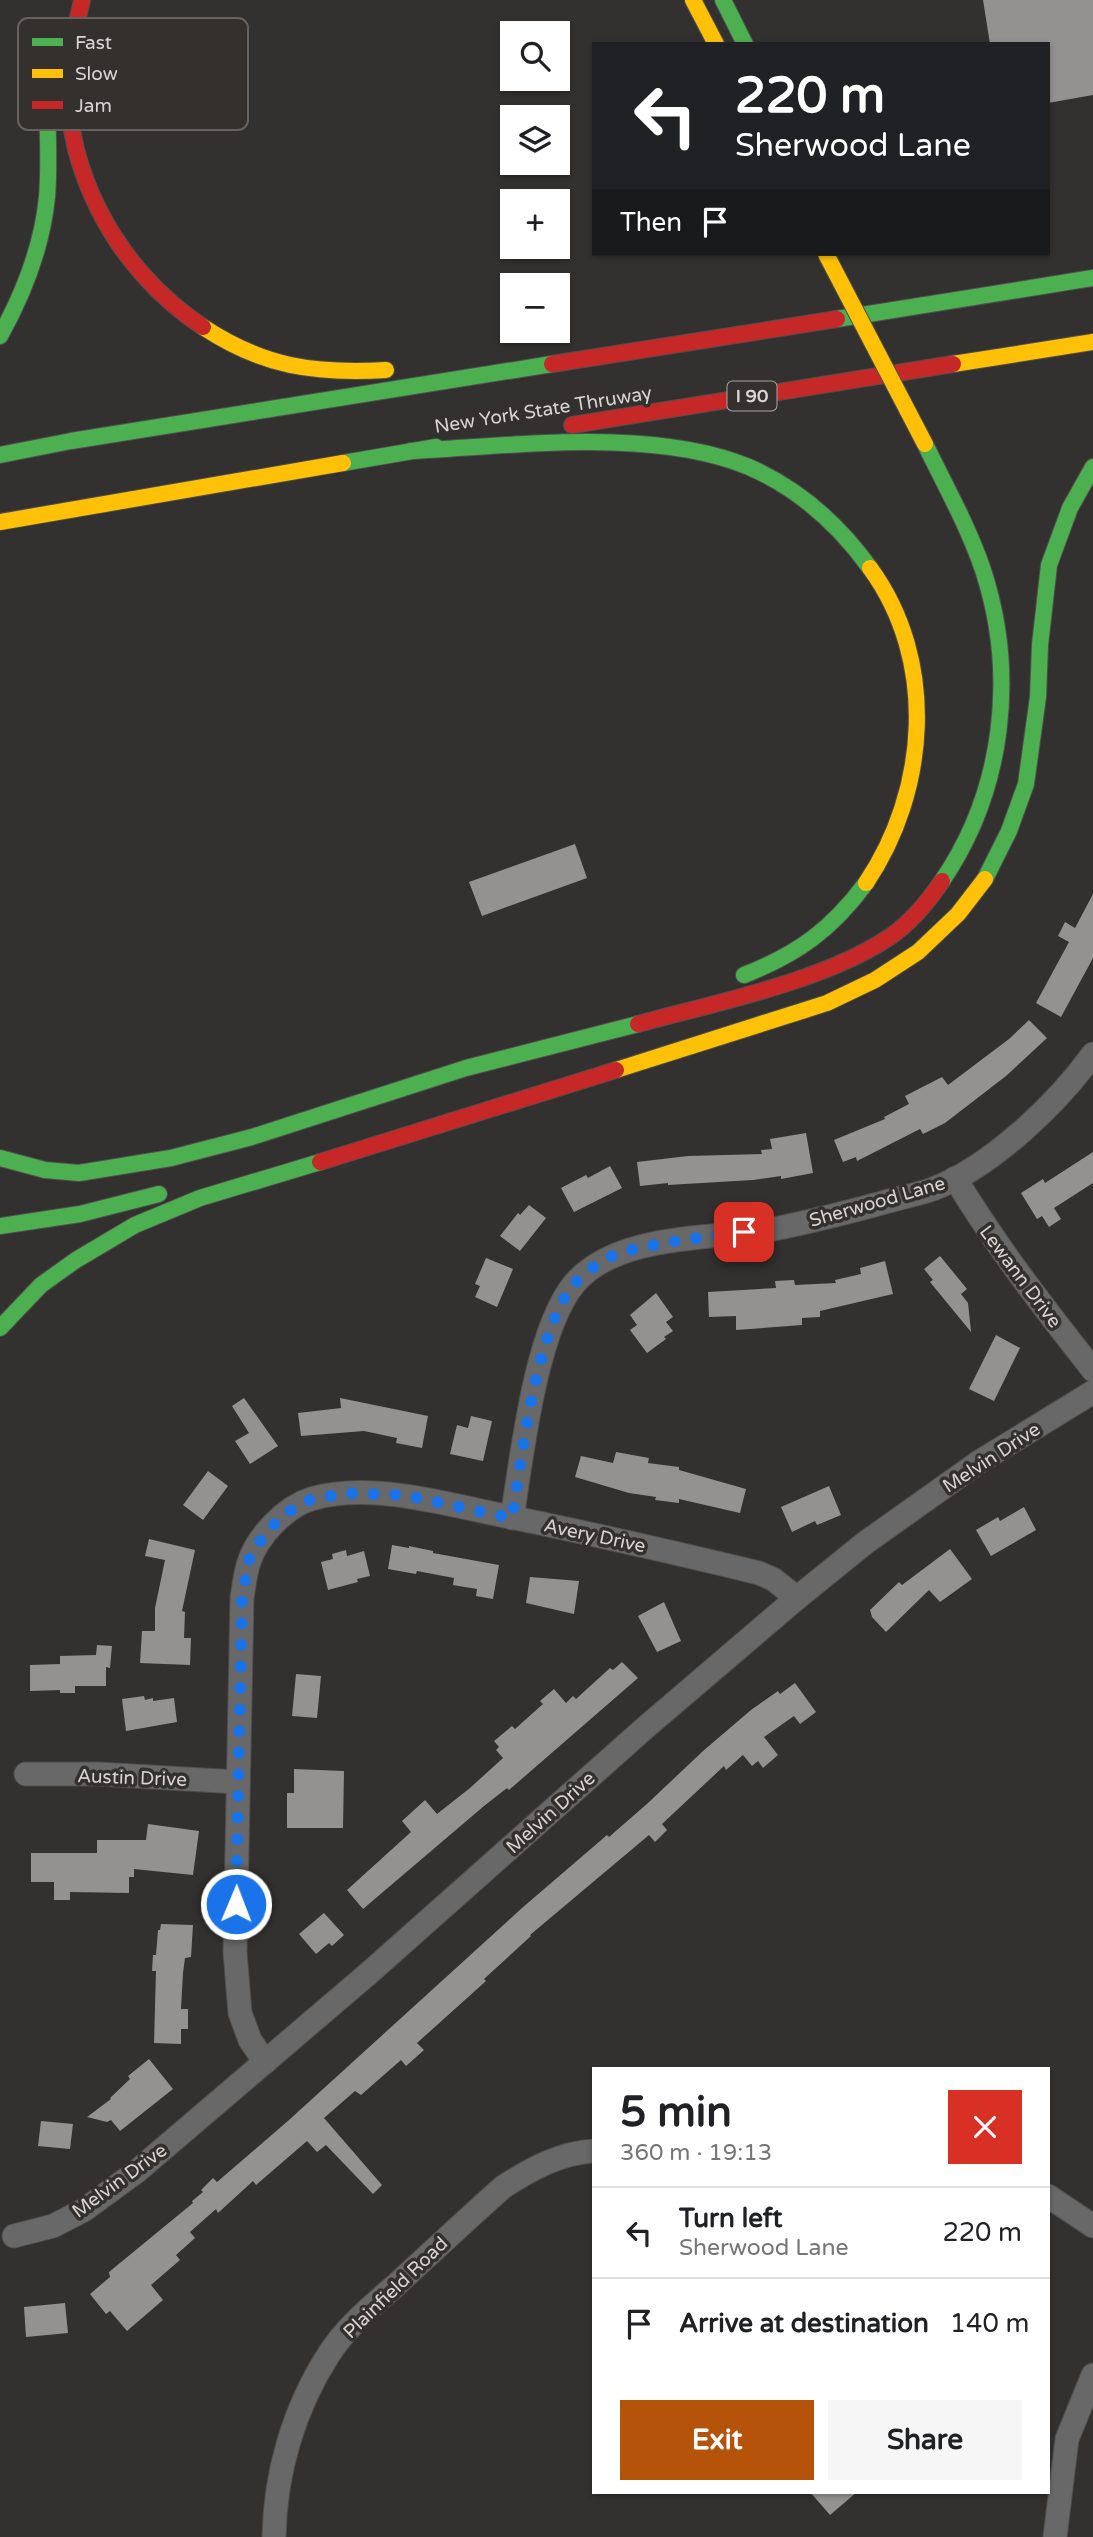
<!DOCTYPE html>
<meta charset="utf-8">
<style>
:root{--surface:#fff;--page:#f6f6f6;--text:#202124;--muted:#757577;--line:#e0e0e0;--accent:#b45309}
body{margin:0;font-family:"Varela Round",sans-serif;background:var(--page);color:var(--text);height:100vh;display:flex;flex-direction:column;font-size:26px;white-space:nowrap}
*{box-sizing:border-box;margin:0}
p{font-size:23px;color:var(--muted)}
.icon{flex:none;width:38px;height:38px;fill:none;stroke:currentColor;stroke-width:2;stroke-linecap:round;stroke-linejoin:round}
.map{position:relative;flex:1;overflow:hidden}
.side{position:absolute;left:592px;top:2067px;width:458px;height:427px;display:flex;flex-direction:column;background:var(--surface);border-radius:0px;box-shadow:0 2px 5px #0004}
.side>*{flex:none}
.guide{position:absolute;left:592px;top:42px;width:458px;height:214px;border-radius:0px;box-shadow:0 2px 5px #0004;background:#202124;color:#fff;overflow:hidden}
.fabs{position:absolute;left:500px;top:21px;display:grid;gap:14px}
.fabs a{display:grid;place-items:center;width:70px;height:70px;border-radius:0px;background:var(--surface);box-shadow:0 2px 5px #0004;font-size:35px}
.pin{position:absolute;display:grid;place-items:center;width:60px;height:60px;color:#fff;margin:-30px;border-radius:14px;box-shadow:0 4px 10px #0006}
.me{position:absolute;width:77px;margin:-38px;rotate:1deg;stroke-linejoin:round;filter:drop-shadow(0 0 5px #0008)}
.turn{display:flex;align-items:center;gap:24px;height:147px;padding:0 28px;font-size:32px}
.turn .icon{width:91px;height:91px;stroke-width:2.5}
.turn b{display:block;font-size:49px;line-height:60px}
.then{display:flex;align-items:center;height:66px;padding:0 28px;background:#0003;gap:14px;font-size:26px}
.round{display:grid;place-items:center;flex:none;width:74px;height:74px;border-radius:0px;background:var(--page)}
.head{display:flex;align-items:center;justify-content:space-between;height:119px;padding:0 28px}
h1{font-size:42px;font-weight:700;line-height:52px}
.primary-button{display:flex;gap:14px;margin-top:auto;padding:14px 28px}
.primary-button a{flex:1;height:80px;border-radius:0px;background:var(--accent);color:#fff;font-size:28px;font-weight:700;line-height:80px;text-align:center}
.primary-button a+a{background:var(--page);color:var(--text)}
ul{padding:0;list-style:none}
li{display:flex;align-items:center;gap:21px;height:91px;padding:0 28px;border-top:2px solid var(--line)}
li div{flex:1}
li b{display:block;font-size:26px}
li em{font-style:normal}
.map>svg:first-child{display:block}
</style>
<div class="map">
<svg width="1093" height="2537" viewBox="0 0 1093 2537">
<rect width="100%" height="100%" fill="#33312f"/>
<g fill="#939290">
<path d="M983 0H1093V95L1048 103V44H990Z"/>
<path d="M575 844 587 878 482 916 469 882Z"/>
<path d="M1093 894V958L1061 1017 1036 1003 1069 942 1058 936 1065 922 1075 928Z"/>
<path d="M1029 1020 1047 1038 1006 1076 945 1123 923 1134 920 1129 857 1161 856 1157 843 1162 834 1140 885 1119 884 1117 909 1104 905 1096 942 1077 948 1085 1009 1039Z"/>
<path d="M806 1133 813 1173 781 1179V1176L753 1180 668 1185V1183L640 1186 637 1162 688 1156 762 1154 761 1150 772 1149 770 1139Z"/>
<path d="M1093 1152V1183L1054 1208 1061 1219 1049 1227 1042 1216 1037 1219 1021 1193 1043 1179 1045 1183Z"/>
<path d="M610 1166 622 1188 574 1212 561 1188 586 1175 588 1178Z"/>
<path d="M529 1205 546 1218 520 1251 500 1236 518 1213 520 1215Z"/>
<path d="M940 1256 967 1289 961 1294 968 1303 971 1332 930 1282 933 1280 924 1269Z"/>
<path d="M486 1258 513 1269 497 1307 475 1297 480 1286 475 1284Z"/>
<path d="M885 1261 893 1294 820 1311V1317L802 1318V1325L736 1330V1316L709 1317 708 1292 776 1288 775 1281 794 1280 795 1285 836 1283 835 1280 861 1274 860 1268Z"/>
<path d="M656 1293 673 1317 666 1322 673 1331 664 1337 666 1339 647 1353 630 1330 637 1325 630 1315Z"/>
<path d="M996 1335 1020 1348 994 1401 969 1389Z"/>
<path d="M244 1398 278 1446 250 1464 235 1441 249 1433 232 1406Z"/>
<path d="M340 1398 428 1416 422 1448 396 1443 397 1438 364 1431 301 1436 298 1413 341 1408Z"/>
<path d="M471 1416 492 1421 483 1461 450 1454 457 1425 468 1428Z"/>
<path d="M616 1452 649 1458 648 1463 679 1467V1470L746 1489 740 1513 679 1499V1503L655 1500 656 1497 629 1493 575 1477 581 1456 613 1463Z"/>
<path d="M208 1471 228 1486 203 1520 183 1505Z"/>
<path d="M829 1486 841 1515 817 1525 815 1521 792 1532 781 1507Z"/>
<path d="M1024 1507 1036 1530 991 1556 976 1530 998 1517 1000 1521Z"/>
<path d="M149 1539 195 1550 182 1611 185 1612 184 1638H191L190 1665 140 1663 142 1631H155V1608L165 1560 145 1556Z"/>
<path d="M392 1545 409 1548V1546L433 1551V1553L499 1565 493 1599 476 1596 477 1589 453 1585 454 1578 417 1571 416 1574 388 1569Z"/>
<path d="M950 1549 972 1579 940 1602 929 1590 886 1632 872 1617 870 1610 899 1582 902 1585Z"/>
<path d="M346 1550 347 1556 364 1551 370 1576 357 1579 358 1582 328 1590 321 1562 333 1559 332 1554Z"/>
<path d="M530 1577 579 1581 574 1614 526 1603Z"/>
<path d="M664 1602 681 1641 657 1652 638 1616Z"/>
<path d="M97 1645 112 1646 110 1668 106 1667V1686H75V1693H60V1690L30 1691V1665L60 1664V1656L96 1655Z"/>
<path d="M622 1662 638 1678 509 1790 507 1788 484 1806 363 1909 347 1890 411 1832 402 1821 425 1800 437 1814 470 1788 503 1758 496 1750 499 1747 494 1741 512 1726 515 1729 543 1704 540 1701 554 1689 566 1703 573 1696 576 1699 610 1668 613 1670Z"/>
<path d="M296 1674 321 1676 317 1718 292 1716Z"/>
<path d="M795 1683 816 1712 800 1724 794 1716 764 1737 778 1755 763 1768 758 1761 752 1766 743 1755 726 1770 724 1766 662 1824 667 1830 655 1842 649 1835 530 1935 531 1936 484 1979 486 1981 417 2043 424 2050 406 2066 401 2060 361 2095 355 2091 324 2118 382 2185 373 2194 326 2145 317 2152 307 2141 256 2185 253 2181 218 2213 216 2209 190 2232 195 2238 176 2255 180 2260 151 2285 163 2300 127 2331 110 2311 106 2314 90 2294 110 2277 109 2272 193 2203 192 2201 203 2192 201 2190 213 2178 217 2182 289 2120 522 1908 607 1835 609 1837 648 1803 703 1751 751 1710 778 1691 780 1694Z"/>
<path d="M144 1696 145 1700 153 1698V1701L174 1698 177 1722 126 1731 122 1699Z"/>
<path d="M294 1769 344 1771 343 1828H287V1793H294Z"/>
<path d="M148 1824 199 1831 193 1875 134 1869V1877H129V1893L70 1892V1900H54V1882H31V1853H97V1840H146Z"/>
<path d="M324 1913 344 1935 332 1946 329 1943 316 1954 299 1934Z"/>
<path d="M161 1924 193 1925 191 1957 185 1958 183 1973 181 2009H188V2029H181V2044L154 2043 156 1971H152L153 1955H156L158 1930H160Z"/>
<path d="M149 2059 173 2089 120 2131 111 2120 107 2122 87 2117 111 2099 110 2098 130 2079 128 2076Z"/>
<path d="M41 2121 73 2124 70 2149 38 2146Z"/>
<path d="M65 2303 68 2333 26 2337 24 2307Z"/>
<path d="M810 2492H857L830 2515Z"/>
</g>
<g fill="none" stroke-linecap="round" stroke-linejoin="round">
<defs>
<g id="street">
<path d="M955 1178C996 1246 1044 1308 1093 1370"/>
<path d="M512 1518C522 1456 535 1332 574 1284 616 1234 709 1239 768 1230 807 1223 844 1213 882 1203 898 1198 916 1195 933 1189 991 1167 1057 1104 1093 1054"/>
<path d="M26 1774H99L238 1782"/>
<path d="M265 2062 250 2040 240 2013 235 1952 242 1598C244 1586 245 1574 249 1562 257 1537 285 1507 311 1499 373 1481 448 1505 510 1517 593 1534 676 1553 759 1573L773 1579 797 1598"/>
<path d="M1048 2196 1093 2226"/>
<path d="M14 2236 53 2226 84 2210 136 2172 369 1973 646 1727 797 1598 865 1543 979 1462 1093 1392"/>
<path d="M274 2537C275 2473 294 2408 329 2354 346 2327 372 2306 396 2285 432 2252 467 2219 503 2187 531 2169 560 2153 593 2151"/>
<path d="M1055 2537 1067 2439 1093 2375"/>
</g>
<g id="fast">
<path d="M723 0 745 44"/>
<path d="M837 319 1093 278"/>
<path d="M0 336C24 293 42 247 47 197 50 162 47 124 47 88"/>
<path d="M925 444C945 485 968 526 983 570 1017 674 1004 790 942 881"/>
<path d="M411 451C514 446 653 427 749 467 799 489 839 525 870 568"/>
<path d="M0 455 71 441 552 364"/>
<path d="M343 463 436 447"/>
<path d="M985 879 1009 831 1026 784 1038 697 1040 645 1049 565 1070 508 1093 467"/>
<path d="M744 975C798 954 832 929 866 883"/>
<path d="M0 1158 45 1170 79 1173 171 1158 252 1137 466 1068 638 1024"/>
<path d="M0 1226 80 1214 159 1194"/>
<path d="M0 1328 41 1285 76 1260 135 1225 200 1198 320 1162"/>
</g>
<g id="slow">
<path d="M693 0 716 44"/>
<path d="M203 327C264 367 314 374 386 370"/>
<path d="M953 364 1093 342"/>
<path d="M0 522 343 463"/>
<path d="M866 883C928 791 938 661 870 568"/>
<path d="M616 1070 827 1003 875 980 918 952 958 914 985 879"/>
</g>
<g id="jam">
<path d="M82 0C78 19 72 38 70 58 58 163 115 269 203 327"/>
<path d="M552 364 837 319"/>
<path d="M572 425 953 364"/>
<path d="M638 1024C714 1003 826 981 891 936 911 922 928 902 942 881"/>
<path d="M320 1162 616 1070"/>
</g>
</defs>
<use href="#street" stroke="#504f4e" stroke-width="25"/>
<use href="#fast" stroke="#504f4e" stroke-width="18"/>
<use href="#slow" stroke="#504f4e" stroke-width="18"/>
<use href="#jam" stroke="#504f4e" stroke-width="18"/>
<use href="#street" stroke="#686868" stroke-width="23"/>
<use href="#fast" stroke="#4caf50" stroke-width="16"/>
<use href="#slow" stroke="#ffc107" stroke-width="16"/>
<use href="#jam" stroke="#c62828" stroke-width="16"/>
<defs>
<path id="slow-bridge" d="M826 254 925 444"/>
</defs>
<use href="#slow-bridge" stroke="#504f4e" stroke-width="18" stroke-linecap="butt"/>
<use href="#slow-bridge" stroke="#ffc107" stroke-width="16"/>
</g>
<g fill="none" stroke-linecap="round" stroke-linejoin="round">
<path stroke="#1a73e8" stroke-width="12" stroke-dasharray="0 21.6" d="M236 1904 242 1598 249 1560 265 1533 286 1513 309 1500 346 1493 404 1495 512 1518C522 1457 536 1328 575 1283 587 1270 603 1260 619 1253 627 1250 636 1249 644 1247 678 1240 711 1236 744 1232"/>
</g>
<g text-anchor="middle" stroke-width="7" stroke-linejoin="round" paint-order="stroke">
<rect fill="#34302e" stroke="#a6a4a2" stroke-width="2" x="727.5" y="381.5" width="49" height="29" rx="5"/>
<g font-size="18" font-weight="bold" fill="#d7d5d4">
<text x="752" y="402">I 90</text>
</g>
<g font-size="19" fill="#d7d5d4" stroke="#34302e">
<text transform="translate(543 409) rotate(-9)" y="7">New York State Thruway</text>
<text transform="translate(877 1201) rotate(-16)" y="7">Sherwood Lane</text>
<text transform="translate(1021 1276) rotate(53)" y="7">Lewann Drive</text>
<text transform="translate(991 1457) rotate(-33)" y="7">Melvin Drive</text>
<text transform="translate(595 1535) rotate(12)" y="7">Avery Drive</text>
<text transform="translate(132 1777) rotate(2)" y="7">Austin Drive</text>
<text transform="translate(550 1812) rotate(-42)" y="7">Melvin Drive</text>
<text transform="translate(119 2180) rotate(-36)" y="7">Melvin Drive</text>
<text transform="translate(395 2287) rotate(-44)" y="7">Plainfield Road</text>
</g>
</g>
<rect x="18" y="18" width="230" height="112" rx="10" fill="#34302e" stroke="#656260" stroke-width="2"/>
<rect x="32" y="38" width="31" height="8" fill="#4caf50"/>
<rect x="32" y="69" width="31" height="9" fill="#ffc107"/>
<rect x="32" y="101" width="31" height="8" fill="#c62828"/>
<g font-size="19" fill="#d7d5d4">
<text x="75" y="49">Fast</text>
<text x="75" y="80">Slow</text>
<text x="75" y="112">Jam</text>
</g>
</svg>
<div class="fabs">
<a><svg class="icon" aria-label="search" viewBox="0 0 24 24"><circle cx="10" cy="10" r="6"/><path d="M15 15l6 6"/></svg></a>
<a><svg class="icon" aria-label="layers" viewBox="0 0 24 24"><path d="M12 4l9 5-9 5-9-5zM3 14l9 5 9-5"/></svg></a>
<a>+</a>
<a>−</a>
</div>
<div class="pin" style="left:744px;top:1232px;background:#d93025"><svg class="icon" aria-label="arrive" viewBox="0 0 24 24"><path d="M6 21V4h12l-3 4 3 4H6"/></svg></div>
<svg class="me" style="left:236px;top:1904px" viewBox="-20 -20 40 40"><circle r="17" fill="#1a73e8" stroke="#fff" stroke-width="3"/><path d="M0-11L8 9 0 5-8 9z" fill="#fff"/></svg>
<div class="guide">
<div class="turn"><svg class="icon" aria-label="left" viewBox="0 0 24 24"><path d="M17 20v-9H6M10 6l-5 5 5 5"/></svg><div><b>220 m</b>Sherwood Lane</div></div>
<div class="then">Then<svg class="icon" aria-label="arrive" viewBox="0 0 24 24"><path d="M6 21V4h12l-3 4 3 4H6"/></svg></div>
</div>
<section class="side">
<div class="head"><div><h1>5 min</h1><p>360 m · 19:13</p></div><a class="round" style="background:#d93025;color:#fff"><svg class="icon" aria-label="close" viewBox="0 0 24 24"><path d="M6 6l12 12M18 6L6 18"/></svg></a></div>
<ul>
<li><svg class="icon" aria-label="left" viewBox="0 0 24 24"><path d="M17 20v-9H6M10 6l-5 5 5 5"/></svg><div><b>Turn left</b><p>Sherwood Lane</p></div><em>220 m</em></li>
<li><svg class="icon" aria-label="arrive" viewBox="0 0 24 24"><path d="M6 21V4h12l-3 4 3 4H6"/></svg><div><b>Arrive at destination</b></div><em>140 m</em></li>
</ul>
<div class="primary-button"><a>Exit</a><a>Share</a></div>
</section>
</div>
